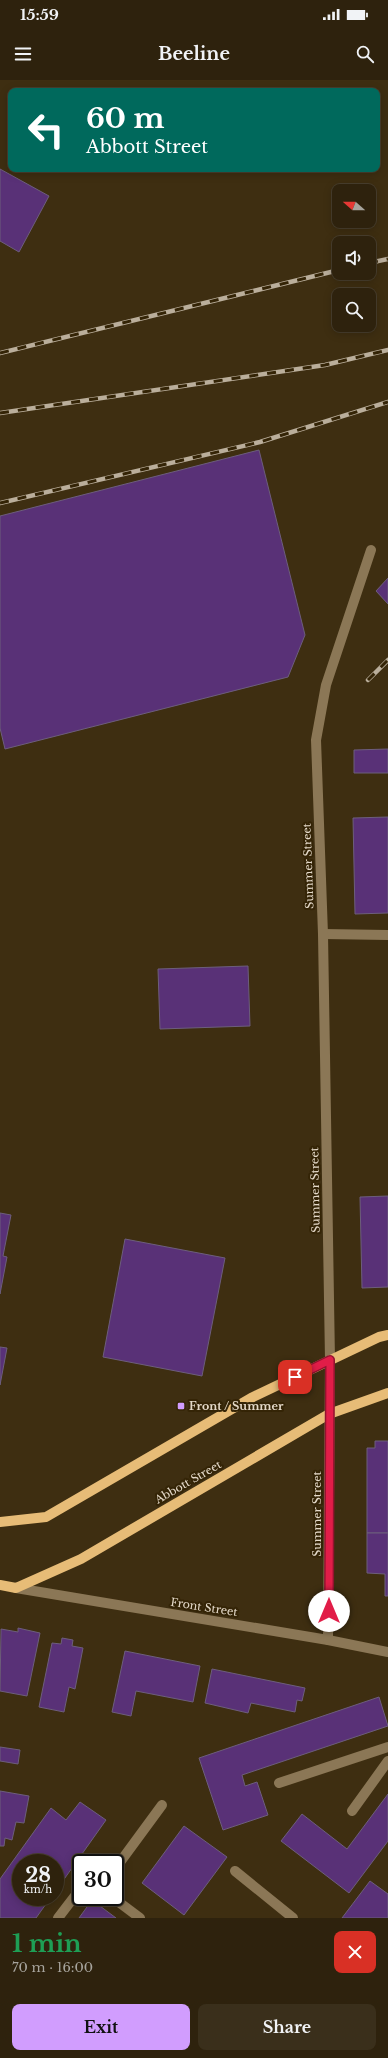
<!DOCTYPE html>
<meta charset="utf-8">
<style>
:root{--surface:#2e220d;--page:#3a2f1b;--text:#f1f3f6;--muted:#a7a49d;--line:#493f2e;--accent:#d19dfe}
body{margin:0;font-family:"Libre Baskerville",serif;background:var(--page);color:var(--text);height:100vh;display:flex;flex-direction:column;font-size:15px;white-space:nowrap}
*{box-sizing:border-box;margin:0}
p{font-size:13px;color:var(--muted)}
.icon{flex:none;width:22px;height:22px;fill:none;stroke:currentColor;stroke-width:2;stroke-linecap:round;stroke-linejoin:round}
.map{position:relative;height:1838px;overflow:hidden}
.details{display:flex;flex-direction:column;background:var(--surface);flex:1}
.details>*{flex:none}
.guide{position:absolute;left:8px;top:8px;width:372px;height:84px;border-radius:8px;box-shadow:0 2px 10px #0003,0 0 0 1px var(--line);background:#00695c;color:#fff;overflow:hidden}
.needle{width:26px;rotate:291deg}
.tools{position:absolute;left:332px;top:104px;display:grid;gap:8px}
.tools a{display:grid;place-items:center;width:44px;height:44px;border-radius:8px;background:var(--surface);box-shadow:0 2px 10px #0003,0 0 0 1px var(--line);font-size:20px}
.speed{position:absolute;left:12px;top:1774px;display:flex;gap:8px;font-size:20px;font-weight:700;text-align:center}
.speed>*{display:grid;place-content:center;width:52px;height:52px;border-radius:50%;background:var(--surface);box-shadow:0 2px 10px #0003,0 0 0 1px var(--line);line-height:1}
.speed small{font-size:10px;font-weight:400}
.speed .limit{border:2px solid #111;border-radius:6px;background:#fff;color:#111}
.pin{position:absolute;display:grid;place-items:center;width:34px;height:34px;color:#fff;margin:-17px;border-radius:8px;box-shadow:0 2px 6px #0006}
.me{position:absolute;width:44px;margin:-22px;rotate:0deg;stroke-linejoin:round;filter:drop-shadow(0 0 3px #0008)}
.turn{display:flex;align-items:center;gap:14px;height:84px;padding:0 12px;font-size:18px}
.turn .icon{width:52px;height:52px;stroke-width:2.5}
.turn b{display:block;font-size:28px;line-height:34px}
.round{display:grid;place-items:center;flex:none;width:42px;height:42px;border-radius:8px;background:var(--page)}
.head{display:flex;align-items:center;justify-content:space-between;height:68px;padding:0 12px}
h1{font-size:24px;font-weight:700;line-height:30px;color:#1e9e55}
.cta{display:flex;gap:8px;margin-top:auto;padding:8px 12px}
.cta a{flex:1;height:46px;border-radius:8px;background:var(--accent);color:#111;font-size:16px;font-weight:700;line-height:46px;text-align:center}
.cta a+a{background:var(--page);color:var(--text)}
.status{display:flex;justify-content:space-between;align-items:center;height:28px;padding:0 20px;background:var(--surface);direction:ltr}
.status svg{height:11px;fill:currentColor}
header{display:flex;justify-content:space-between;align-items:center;height:52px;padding:0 12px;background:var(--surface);font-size:18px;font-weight:700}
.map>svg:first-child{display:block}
</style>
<div class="status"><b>15:59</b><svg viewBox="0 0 49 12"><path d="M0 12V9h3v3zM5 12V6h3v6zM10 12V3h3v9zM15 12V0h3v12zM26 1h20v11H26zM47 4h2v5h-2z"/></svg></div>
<header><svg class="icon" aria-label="menu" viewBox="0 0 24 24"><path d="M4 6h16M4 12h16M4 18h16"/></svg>Beeline<svg class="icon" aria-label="search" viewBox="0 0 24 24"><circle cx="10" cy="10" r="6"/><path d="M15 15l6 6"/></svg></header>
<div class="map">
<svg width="388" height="1838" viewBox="0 0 388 1838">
<rect width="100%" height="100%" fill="#3e2e11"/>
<g fill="#593177" stroke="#6d5e7c">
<path d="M0 89 49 116 19 172 0 161Z"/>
<path d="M259 370 305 555 288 597 5 669 0 648V436Z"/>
<path d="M388 498V524L376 511Z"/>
<path d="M388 669V693H354V670Z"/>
<path d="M388 737V833L355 834 353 738Z"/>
<path d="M248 886 250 946 160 949 158 889Z"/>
<path d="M388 1116V1207L362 1208 360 1117Z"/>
<path d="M0 1133 11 1135 3 1176 7 1177 0 1214Z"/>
<path d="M125 1159 225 1178 202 1296 103 1277Z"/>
<path d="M0 1267 7 1268 0 1305Z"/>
<path d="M375 1361H388V1453H367V1368H375Z"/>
<path d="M367 1453H388V1516H385V1494L367 1493Z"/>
<path d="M18 1548 40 1553 27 1616 0 1611 1 1549 18 1552Z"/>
<path d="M62 1558 73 1560 72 1566 83 1568 75 1609 69 1607 64 1632 39 1627 52 1563 61 1564Z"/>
<path d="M125 1571 200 1586 193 1622 136 1611 131 1636 112 1632Z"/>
<path d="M212 1589 305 1608 302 1621 297 1620 295 1632 251 1623 248 1633 205 1623Z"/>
<path d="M379 1617 388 1646 242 1695 245 1706 257 1702 268 1735 223 1750 199 1678Z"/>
<path d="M0 1667 20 1670 18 1684 0 1681Z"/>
<path d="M0 1711 29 1716 24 1743 16 1742 12 1760 5 1758 4 1766H0Z"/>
<path d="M388 1714V1761L349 1813 281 1761 302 1734 347 1769Z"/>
<path d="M80 1722 106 1740 55 1812V1783H21V1817H51L36 1838H0V1799L51 1728 66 1740Z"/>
<path d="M184 1746 227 1777 184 1835 142 1803Z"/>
<path d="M370 1801 388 1814V1838H342Z"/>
<path d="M92 1820 116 1838H79Z"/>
</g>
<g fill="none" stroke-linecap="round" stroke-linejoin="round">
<g stroke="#8b7756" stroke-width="10">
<path d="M323 854 388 855"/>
<path d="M16 1508 328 1560 388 1572"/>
<path d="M328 1560 330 1280 323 854 316 660 326 605 371 470"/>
<path d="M279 1703 388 1667"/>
<path d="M352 1731 388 1681"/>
<path d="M115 1789 162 1725"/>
<path d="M235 1791 293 1838"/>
<path d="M112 1817 140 1838"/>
<path d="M58 1838 81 1808"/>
</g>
<g stroke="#e7bc77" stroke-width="10">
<path d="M0 1442 46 1437 251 1318 379 1257 388 1255"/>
<path d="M0 1505 16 1508 81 1479 329 1334 388 1313"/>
</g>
<defs>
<g id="rail">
<path d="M369 183 388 179"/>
<path d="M0 273 339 190"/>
<path d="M0 333 325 285 388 270"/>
<path d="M0 423 260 362 388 322"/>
<path d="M368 600 388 580"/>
</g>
</defs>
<use href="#rail" stroke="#baae9b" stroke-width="4.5"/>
<use href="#rail" stroke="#342406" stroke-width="3" stroke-dasharray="9" stroke-linecap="butt"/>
</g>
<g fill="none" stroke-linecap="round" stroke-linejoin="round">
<defs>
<path id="route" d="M295 1297 330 1280 329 1531"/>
</defs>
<use href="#route" stroke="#92132f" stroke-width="10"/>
<use href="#route" stroke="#e11d48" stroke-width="7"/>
</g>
<rect fill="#d19dfe" stroke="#342406" stroke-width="1.5" x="177" y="1322" width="8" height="8" rx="2"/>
<g text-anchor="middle" stroke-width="4" stroke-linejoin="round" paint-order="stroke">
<g font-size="11" fill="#e4d9c9" stroke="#342406">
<text transform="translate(308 786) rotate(-92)" y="4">Summer Street</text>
<text transform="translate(315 1110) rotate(-91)" y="4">Summer Street</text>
<text transform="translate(188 1402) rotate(-30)" y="4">Abbott Street</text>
<text transform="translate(317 1434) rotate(-90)" y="4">Summer Street</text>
<text transform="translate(204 1527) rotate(9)" y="4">Front Street</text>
</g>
<g font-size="11" font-weight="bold" fill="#e4d9c9" stroke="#342406" text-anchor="start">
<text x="189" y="1330">Front / Summer</text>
</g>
</g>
</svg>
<div class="tools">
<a><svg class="needle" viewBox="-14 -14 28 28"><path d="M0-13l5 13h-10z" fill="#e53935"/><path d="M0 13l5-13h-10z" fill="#a7a49d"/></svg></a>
<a><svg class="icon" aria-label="sound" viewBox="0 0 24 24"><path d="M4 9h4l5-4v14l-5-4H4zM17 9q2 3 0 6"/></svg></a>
<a><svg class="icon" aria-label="search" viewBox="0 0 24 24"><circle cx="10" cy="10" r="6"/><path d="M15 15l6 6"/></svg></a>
</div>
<div class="speed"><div>28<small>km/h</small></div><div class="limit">30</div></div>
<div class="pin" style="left:295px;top:1297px;background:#d93025"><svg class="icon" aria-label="arrive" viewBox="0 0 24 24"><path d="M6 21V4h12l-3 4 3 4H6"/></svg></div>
<svg class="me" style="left:329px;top:1531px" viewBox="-20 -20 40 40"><circle r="19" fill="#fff"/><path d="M0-13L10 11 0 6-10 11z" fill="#e11d48"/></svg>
<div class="guide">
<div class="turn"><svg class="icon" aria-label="left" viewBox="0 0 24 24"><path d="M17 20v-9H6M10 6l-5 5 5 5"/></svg><div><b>60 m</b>Abbott Street</div></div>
</div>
</div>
<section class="details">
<div class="head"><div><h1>1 min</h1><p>70 m · 16:00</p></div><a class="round" style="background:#d93025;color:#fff"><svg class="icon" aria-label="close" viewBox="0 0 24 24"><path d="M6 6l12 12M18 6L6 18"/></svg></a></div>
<div class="cta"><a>Exit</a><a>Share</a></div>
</section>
